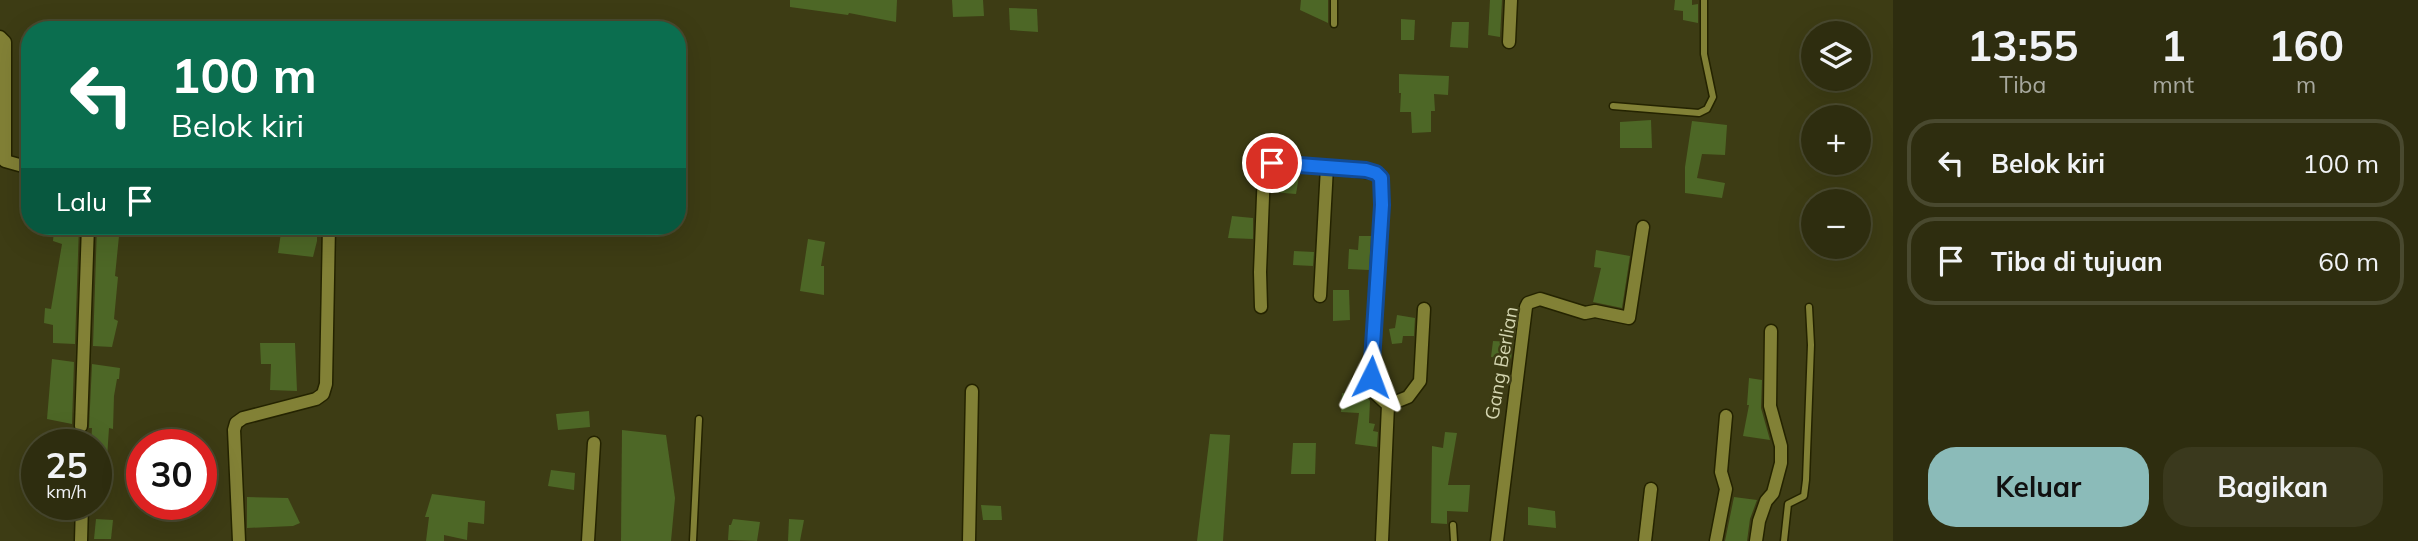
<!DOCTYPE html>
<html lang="id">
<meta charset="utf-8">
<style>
:root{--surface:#2e2d0f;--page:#3a391d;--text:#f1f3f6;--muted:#a7a89e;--line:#49492f;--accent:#8bbbb9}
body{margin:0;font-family:Mulish,sans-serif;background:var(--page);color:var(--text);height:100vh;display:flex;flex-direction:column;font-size:26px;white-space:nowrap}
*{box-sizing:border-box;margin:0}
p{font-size:23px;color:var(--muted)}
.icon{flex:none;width:38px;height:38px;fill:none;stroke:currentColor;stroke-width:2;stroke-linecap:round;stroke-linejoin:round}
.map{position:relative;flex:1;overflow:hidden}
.panel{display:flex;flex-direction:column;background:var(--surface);width:525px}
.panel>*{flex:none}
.hud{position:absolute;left:21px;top:21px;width:665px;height:214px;border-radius:28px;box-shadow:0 7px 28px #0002,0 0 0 2px var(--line);background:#0b6e4f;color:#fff;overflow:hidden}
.buttons{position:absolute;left:1801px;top:21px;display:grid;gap:14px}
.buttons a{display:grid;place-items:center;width:70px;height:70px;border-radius:50%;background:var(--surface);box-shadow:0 7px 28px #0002,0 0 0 2px var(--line);font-size:35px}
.speed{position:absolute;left:21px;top:429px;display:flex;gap:14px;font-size:35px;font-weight:700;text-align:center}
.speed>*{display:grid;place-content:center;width:91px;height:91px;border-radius:50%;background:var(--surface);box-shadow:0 7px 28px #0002,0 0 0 2px var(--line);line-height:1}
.speed small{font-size:18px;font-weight:400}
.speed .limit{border:10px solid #d22;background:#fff;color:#111}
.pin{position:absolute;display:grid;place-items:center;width:60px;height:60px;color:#fff;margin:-30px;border:4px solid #fff;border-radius:50%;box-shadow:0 2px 7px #0007}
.me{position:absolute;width:77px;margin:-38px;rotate:3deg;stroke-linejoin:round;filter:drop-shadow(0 0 5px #0008)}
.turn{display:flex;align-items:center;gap:24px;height:147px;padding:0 35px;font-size:32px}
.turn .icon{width:91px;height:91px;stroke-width:2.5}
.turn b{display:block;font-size:49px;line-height:60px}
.then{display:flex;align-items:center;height:66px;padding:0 35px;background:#0003;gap:14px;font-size:26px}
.eta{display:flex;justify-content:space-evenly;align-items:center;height:119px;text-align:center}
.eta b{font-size:42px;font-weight:700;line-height:49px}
.button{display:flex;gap:14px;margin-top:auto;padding:14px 35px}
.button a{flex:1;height:80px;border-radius:28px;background:var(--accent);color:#111;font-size:28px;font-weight:700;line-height:80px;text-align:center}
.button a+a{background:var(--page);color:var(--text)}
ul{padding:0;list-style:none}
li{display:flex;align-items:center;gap:21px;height:88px;margin:0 14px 10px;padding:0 21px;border:4px solid var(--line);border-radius:28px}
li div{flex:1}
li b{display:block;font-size:26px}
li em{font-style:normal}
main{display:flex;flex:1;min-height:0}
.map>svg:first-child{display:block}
</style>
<main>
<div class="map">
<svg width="1893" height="541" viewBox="0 0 1893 541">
<rect width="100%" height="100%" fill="#3d3c14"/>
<g fill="#4d6726">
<path d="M790 0H897L896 22 849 13 848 15 790 7Z"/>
<path d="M952 0H983L984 16 953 17Z"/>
<path d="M1301 0H1328V23L1300 10Z"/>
<path d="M1490 0H1502L1500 37 1488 35Z"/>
<path d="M1675 0H1692V5L1698 4V23L1683 20V11L1674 10Z"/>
<path d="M1009 8 1037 9 1038 32 1010 30Z"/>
<path d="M1401 19 1415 20 1414 40H1401Z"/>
<path d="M1452 22H1469L1468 48 1450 47Z"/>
<path d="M1399 74 1449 76 1448 95 1434 94 1435 111H1431V132L1412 133 1411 112H1400L1401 93H1399Z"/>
<path d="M1651 120 1652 148H1620V122Z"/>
<path d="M1692 121 1727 125 1725 155 1702 154 1697 178 1725 183 1722 198 1685 193V167Z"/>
<path d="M1274 173 1299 176 1296 194 1272 192Z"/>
<path d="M1232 216 1253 218V239L1228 238Z"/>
<path d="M60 226H79L75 344 53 343V325L44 323 45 308 51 309 62 244 53 241 54 231 59 232Z"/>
<path d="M97 226H120L115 276 118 277 114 319 118 321 112 347 93 346Z"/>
<path d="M282 226H317V241L313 257 278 253Z"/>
<path d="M1359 236H1371L1369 270 1348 269 1349 249 1358 250Z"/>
<path d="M808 239 825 242 821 266H824V295L800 291Z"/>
<path d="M1596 250 1630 256 1622 308 1593 302 1601 268 1594 267Z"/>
<path d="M1294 251 1314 252 1313 266 1293 265Z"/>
<path d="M1333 290H1349L1350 320 1333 321Z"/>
<path d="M1397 315 1415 318 1414 336H1403L1402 343 1392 344 1389 329 1395 328Z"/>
<path d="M1493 341 1513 342 1511 359 1491 357Z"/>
<path d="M260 343H295L297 391 270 390 271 364H261Z"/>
<path d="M52 359 74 362 72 424 47 419Z"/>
<path d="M92 364 120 368 119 379H117L114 396 113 429 109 428 107 458 96 457V444H91L92 428H89Z"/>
<path d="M1749 378 1762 380 1761 408 1770 440 1743 436 1749 405H1747Z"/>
<path d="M1342 393 1367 397 1370 401 1369 423 1375 424 1373 431 1378 432 1377 447 1355 444 1359 413 1341 412Z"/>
<path d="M589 411 590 427 558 430 556 414Z"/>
<path d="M622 430 666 435 675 498 671 541H621Z"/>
<path d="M1445 432 1457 433 1448 485H1470L1468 512 1447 511V524L1431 523 1432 446 1443 448Z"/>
<path d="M1210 434 1230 435 1223 541H1197Z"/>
<path d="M1293 443H1316L1315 474H1291Z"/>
<path d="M551 470 575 473 574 490 548 486Z"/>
<path d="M432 494 485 501 484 524 468 522 467 540 444 535V541H426L429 517H425Z"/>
<path d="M247 497 288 498 300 523 293 526 247 528Z"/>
<path d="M1734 497 1757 500 1750 519 1747 541H1725Z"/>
<path d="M981 505 1001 506 1002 520H983Z"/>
<path d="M1528 507 1555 511 1556 528 1528 525Z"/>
<path d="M96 519 113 520 111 539H94Z"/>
<path d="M733 519 760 522 757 541 728 540 729 525H731Z"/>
<path d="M789 519 804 520 800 541H788Z"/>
</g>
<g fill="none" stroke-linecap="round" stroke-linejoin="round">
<defs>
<g id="lane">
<path d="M1334 24V0"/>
<path d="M1613 106 1699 113 1707 109 1713 97 1704 54V0"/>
<path d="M1453 525 1454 541"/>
<path d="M693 541 699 419"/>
<path d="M1784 541 1788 504 1804 496 1806 480 1811 345 1809 307"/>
</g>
<g id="street">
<path d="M0 37 5 42V161L30 168"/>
<path d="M1509 42 1511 0"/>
<path d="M1320 296 1327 167 1376 173 1381 178 1382 205 1371 377 1375 393 1388 405 1382 541"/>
<path d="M1261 307 1260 272 1264 171 1272 163 1327 167"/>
<path d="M1388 405 1408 397 1420 381 1424 309"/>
<path d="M81 426 88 226"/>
<path d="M82 444V438"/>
<path d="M81 541 82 504"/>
<path d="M239 541 234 430 236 423 243 418 316 399 323 394 326 384 329 226"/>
<path d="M588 541 594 443"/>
<path d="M969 541 972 391"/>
<path d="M1497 541 1526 307 1528 303 1540 299 1585 313 1595 311 1629 318 1643 227"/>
<path d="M1645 541 1651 489"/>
<path d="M1716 541 1726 489 1721 472 1726 416"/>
<path d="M1756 541 1759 521 1766 501 1773 493 1781 463V446L1770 406 1771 331"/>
</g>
</defs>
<use href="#lane" stroke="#242300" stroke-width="9"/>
<use href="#street" stroke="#242300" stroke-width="15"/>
<use href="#lane" stroke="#828136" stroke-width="6"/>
<use href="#street" stroke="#828136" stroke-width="12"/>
</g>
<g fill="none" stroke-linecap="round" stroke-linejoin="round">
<defs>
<path id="route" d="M1272 163 1366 170 1376 173 1381 178 1382 205 1371 377"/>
</defs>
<use href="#route" stroke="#114b97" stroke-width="18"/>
<use href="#route" stroke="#1a73e8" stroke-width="12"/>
</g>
<g text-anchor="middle" stroke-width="5" stroke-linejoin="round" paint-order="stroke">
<g font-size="19" fill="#d4d5b0" stroke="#3d3c14">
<text transform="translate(1501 363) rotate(-80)" y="7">Gang Berlian</text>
</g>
</g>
</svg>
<div class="buttons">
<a><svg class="icon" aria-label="layers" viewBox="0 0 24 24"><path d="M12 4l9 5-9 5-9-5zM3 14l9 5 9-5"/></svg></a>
<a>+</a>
<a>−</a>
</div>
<div class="speed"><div>25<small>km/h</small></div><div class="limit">30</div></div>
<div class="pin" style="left:1272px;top:163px;background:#d93025"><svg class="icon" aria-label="arrive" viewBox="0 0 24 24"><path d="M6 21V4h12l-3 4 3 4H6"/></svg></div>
<svg class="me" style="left:1371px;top:377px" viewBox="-20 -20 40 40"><path d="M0-17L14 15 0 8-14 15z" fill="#1a73e8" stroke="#fff" stroke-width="4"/></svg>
<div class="hud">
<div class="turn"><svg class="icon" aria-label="left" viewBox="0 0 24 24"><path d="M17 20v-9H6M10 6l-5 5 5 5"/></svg><div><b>100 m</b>Belok kiri</div></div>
<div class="then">Lalu<svg class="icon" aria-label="arrive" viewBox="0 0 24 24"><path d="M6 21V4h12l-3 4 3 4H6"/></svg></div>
</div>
</div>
<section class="panel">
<div class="eta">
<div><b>13:55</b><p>Tiba</p></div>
<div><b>1</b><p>mnt</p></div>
<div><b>160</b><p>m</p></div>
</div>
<ul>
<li><svg class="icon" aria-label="left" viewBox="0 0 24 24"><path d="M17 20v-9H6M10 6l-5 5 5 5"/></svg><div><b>Belok kiri</b></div><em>100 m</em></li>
<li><svg class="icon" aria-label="arrive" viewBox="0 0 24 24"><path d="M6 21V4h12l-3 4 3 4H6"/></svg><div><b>Tiba di tujuan</b></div><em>60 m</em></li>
</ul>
<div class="button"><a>Keluar</a><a>Bagikan</a></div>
</section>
</main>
